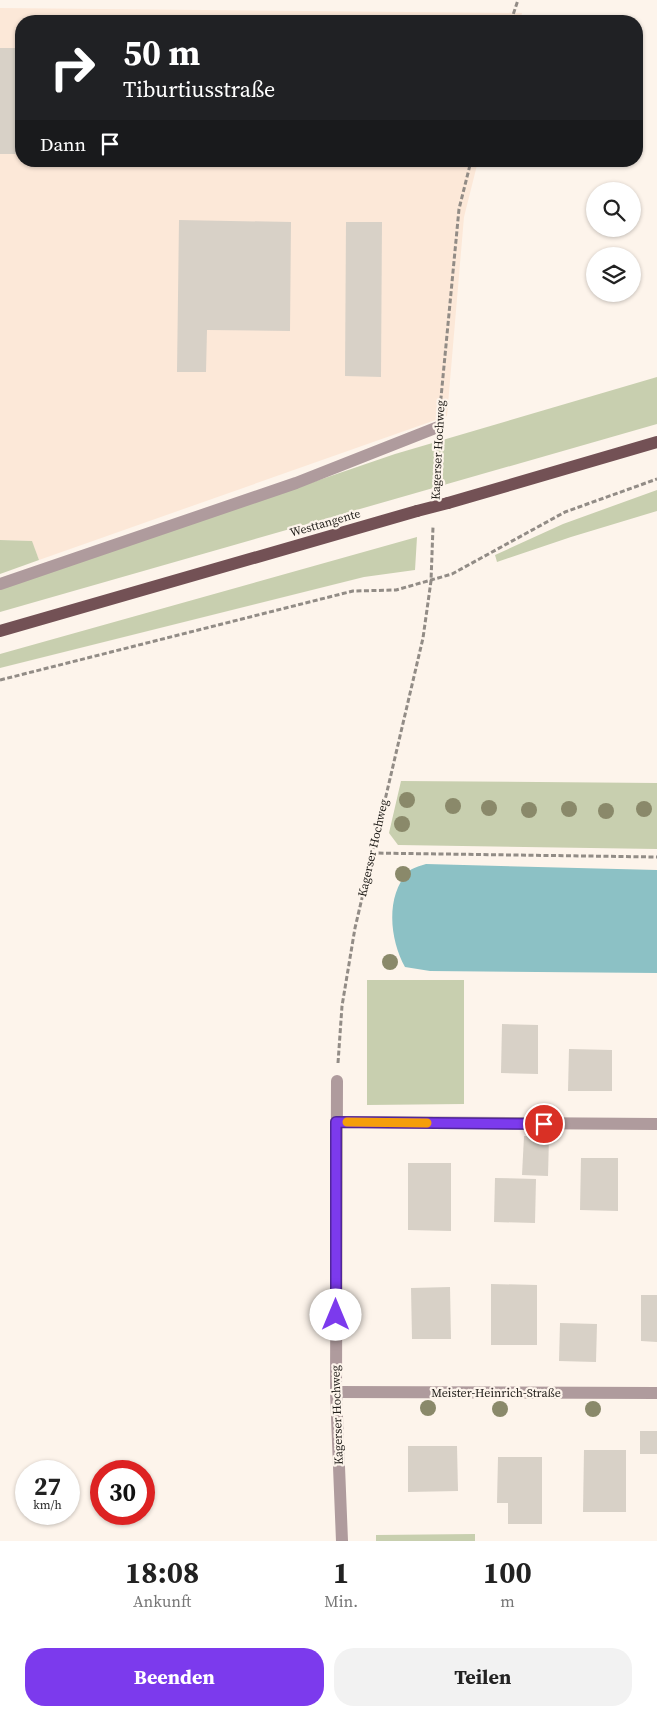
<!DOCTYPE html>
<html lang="de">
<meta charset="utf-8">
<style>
:root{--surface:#fff;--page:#f2f2f2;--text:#222;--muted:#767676;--accent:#7c3aed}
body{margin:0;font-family:"Source Serif 4",serif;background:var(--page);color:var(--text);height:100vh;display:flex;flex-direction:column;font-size:19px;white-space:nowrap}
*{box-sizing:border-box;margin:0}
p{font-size:16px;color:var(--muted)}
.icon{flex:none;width:28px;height:28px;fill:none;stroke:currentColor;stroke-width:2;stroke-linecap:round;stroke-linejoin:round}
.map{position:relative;height:1541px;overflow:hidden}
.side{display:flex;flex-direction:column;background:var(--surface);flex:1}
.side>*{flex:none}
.banner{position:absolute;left:15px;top:15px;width:628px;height:152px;border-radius:20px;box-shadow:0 1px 4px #0004;background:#202124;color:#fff;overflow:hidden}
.buttons{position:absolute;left:586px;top:182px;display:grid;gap:10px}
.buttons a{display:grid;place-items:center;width:55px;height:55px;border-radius:50%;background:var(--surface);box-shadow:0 1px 4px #0004;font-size:25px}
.speed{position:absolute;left:15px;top:1460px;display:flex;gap:10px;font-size:25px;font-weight:700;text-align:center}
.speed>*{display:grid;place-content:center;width:65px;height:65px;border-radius:50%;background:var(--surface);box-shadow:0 1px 4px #0004;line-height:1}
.speed small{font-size:12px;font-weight:400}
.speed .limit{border:8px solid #d22;background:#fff;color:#111}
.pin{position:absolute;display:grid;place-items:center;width:42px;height:42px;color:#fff;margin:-21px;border:2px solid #fff;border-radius:50%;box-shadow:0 1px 5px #0007}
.me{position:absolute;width:55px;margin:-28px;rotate:0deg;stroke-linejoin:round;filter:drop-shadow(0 0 4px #0008)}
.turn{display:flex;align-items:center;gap:18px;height:105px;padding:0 25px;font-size:22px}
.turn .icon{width:65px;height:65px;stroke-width:2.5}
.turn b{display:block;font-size:35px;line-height:42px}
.then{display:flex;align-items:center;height:48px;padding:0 25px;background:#0003;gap:10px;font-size:19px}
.eta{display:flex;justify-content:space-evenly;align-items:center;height:85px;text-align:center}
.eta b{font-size:30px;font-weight:700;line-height:35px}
.cta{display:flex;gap:10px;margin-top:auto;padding:10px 25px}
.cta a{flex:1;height:58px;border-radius:20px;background:var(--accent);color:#fff;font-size:20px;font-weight:700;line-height:58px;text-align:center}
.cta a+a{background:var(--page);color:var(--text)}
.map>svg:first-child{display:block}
</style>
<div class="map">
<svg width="657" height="1541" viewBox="0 0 657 1541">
<rect width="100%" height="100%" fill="#fdf4eb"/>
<path fill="#fce8d8" d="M0 8 522 13 520 21H21V161H478L464 217 447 416 39 560 31 541 0 540Z"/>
<g fill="#c8cfaf">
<path d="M657 377V424L0 612V589L395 454Z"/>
<path d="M657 490V511L571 537 497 562 495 555 563 524Z"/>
<path d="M417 537 415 570 364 577 0 668V654Z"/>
<path d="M0 540 32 541 39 560 0 574Z"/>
<path d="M401 781 657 783V849L398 845 389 833Z"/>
<path d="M367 980H464V1104L367 1105Z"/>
<path d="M475 1534V1541H376V1535Z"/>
</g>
<path fill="#8cc1c5" d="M426 864 657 870V973L430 971 405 967C390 940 385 897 408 872 412 868 420 866 426 864Z"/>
<g fill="#d8d1c7">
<rect x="0" y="48" width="21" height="106"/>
<path d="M179 220 291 222 290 331 207 330 206 372H177Z"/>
<path d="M346 222H382L381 377 345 376Z"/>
<path d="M502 1024 538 1025V1074L501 1073Z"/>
<path d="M569 1049 612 1050V1091H568Z"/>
<path d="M524 1136 549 1137 548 1176 522 1175Z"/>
<path d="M581 1158H618V1211L580 1210Z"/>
<path d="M408 1163H451V1231L408 1230Z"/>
<path d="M495 1178 536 1179 535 1223 494 1222Z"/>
<path d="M491 1284 537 1285V1345H491Z"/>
<path d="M450 1287 451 1339H412L411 1288Z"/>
<path d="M641 1295H657V1342L641 1341Z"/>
<path d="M560 1323 597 1324 596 1362 559 1361Z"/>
<rect x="640" y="1431" width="17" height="23"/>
<path d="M408 1446H457L458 1491 408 1492Z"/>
<path d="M584 1450H626V1512H583Z"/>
<path d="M498 1457H542V1524H508V1503H497Z"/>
</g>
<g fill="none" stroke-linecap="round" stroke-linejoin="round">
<g stroke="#928c86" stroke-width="3" stroke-dasharray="5 2.5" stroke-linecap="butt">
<path d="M511 21 518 0"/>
<path d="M440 408 459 209 471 161"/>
<path d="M435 488 437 447"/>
<path d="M0 680 353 591 396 590 452 574 565 512 657 479"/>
<path d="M371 853 657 857"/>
<path d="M338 1063 342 1006 355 928 423 638 431 581 433 527"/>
</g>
<g stroke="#af9b9d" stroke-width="12">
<path d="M0 584 296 483 438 427"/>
<path d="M337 1081 336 1392 342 1541"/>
<path d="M336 1122 657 1124"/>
<path d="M336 1392 657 1393"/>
</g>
<g stroke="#735155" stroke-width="12">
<path d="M448 503 657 442"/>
<path d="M0 631 417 511"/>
</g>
<path stroke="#735155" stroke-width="12" d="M417 511 448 503"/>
</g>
<g fill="#8a896a">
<circle cx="407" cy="800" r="8"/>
<circle cx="453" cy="806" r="8"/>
<circle cx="489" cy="808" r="8"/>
<circle cx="569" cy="809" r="8"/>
<circle cx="644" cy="809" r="8"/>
<circle cx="529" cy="810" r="8"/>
<circle cx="606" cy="811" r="8"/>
<circle cx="402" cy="824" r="8"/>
<circle cx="403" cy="874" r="8"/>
<circle cx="390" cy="962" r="8"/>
<circle cx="428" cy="1408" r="8"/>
<circle cx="500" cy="1409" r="8"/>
<circle cx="593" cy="1409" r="8"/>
</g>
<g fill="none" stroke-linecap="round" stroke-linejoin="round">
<defs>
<path id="route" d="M336 1315V1122L544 1124"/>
</defs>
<use href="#route" stroke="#51269a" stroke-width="12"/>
<use href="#route" stroke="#7c3aed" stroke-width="9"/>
<path stroke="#f59e0b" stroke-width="9" d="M347 1122 427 1123"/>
</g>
<g text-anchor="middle" stroke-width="4.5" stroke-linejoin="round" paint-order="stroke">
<g font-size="12" fill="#24211d" stroke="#fdf4eb">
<text transform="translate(438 450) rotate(-87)" y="4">Kagerser Hochweg</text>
<text transform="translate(325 523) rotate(-16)" y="4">Westtangente</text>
<text transform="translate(373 848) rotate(-77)" y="4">Kagerser Hochweg</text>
<text x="496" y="1397">Meister-Heinrich-Straße</text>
<text transform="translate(337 1415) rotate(-92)" y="4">Kagerser Hochweg</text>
</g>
</g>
</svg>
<div class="buttons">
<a><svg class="icon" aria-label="search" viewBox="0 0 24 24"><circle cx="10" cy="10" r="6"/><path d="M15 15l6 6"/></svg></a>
<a><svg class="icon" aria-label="layers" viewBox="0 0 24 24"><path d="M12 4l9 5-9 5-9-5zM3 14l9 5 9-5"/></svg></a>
</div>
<div class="speed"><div>27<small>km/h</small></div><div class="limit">30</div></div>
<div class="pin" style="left:544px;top:1124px;background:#d93025"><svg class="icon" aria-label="arrive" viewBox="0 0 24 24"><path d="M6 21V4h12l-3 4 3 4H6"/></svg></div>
<svg class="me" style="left:336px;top:1315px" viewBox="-20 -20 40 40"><circle r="19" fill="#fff"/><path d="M0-13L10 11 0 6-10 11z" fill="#7c3aed"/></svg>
<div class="banner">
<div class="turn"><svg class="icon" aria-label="right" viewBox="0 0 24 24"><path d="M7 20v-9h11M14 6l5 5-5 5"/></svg><div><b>50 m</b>Tiburtiusstraße</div></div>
<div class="then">Dann<svg class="icon" aria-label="arrive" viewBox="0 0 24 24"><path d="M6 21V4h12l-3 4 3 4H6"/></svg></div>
</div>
</div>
<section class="side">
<div class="eta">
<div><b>18:08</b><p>Ankunft</p></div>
<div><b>1</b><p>Min.</p></div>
<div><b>100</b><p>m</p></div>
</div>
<div class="cta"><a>Beenden</a><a>Teilen</a></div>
</section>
